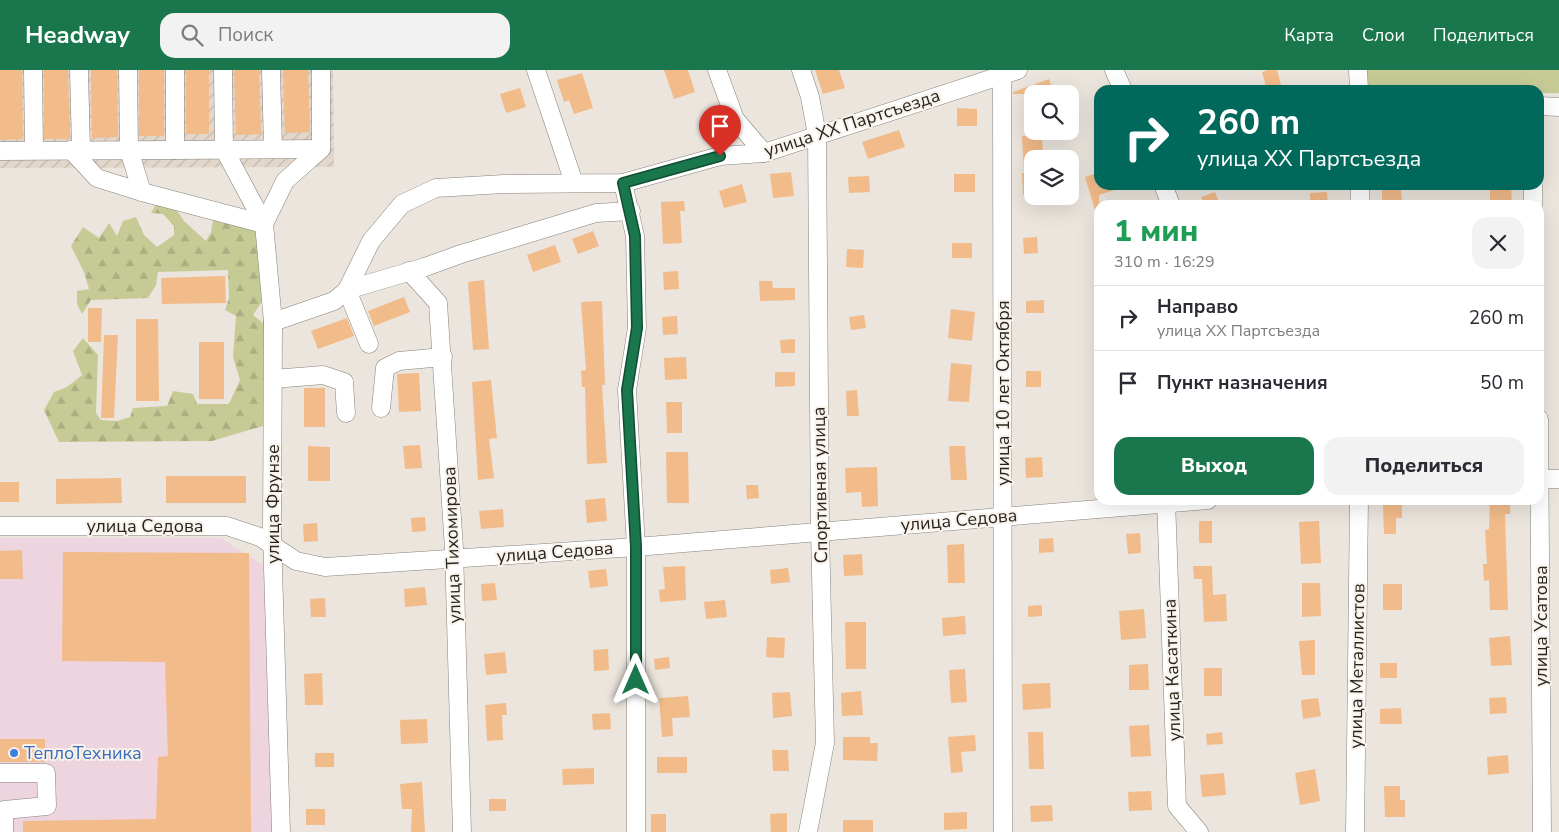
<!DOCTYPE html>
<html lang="ru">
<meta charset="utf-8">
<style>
:root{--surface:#fff;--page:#f2f2f3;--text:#2b2b33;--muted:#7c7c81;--line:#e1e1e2;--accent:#1a774d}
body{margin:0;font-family:"Nunito Sans",sans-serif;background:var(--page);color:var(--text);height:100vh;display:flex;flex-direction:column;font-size:19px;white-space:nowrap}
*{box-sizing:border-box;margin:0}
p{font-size:16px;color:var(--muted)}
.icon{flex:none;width:28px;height:28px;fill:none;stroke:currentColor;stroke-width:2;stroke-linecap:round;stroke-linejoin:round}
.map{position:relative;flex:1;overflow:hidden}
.drawer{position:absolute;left:1094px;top:130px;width:450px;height:305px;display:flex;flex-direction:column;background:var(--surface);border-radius:15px;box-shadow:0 5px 20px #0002}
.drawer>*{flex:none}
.banner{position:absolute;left:1094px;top:15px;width:450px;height:105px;border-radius:15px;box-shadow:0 5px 20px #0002;background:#00695c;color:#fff;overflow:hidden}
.tools{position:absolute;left:1024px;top:15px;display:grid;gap:10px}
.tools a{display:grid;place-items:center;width:55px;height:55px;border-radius:10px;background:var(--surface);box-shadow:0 5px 20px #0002;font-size:25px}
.pin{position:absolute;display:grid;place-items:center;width:42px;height:42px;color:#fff;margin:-51px -21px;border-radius:50% 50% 50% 0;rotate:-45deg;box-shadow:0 0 5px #0007}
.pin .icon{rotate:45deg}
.me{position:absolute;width:55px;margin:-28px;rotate:0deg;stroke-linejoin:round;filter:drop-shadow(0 0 4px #0008)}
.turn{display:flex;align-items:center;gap:18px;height:105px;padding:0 20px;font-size:22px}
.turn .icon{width:65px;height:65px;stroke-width:2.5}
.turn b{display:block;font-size:35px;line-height:42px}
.round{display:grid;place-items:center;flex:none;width:52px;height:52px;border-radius:15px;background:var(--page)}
.head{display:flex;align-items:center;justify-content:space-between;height:85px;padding:0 20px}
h1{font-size:30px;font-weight:800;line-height:38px;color:#1e9e55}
.action{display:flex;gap:10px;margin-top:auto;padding:10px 20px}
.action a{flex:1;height:58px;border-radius:15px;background:var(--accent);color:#fff;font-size:20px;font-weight:800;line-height:58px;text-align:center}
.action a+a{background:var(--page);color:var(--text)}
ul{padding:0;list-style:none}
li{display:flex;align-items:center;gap:15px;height:65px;padding:0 20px;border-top:1px solid var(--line)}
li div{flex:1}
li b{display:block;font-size:19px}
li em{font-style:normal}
header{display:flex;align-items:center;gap:30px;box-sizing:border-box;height:70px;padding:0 25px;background:var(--accent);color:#fff}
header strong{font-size:24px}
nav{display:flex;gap:28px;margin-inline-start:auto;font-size:18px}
.search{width:350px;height:45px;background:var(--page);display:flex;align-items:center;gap:12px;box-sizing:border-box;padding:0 18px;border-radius:15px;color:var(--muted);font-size:19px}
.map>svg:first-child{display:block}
</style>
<header>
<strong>Headway</strong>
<div class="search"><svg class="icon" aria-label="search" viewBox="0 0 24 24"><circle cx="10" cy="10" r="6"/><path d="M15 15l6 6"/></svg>Поиск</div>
<nav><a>Карта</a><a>Слои</a><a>Поделиться</a></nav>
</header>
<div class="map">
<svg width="1559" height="762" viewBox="0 0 1559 762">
<defs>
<pattern id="industrial-furrows" width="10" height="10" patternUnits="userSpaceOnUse" patternTransform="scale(1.25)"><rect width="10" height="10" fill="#e2d7ca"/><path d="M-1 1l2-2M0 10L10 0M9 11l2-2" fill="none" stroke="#c2b8ad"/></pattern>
<pattern id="forest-firs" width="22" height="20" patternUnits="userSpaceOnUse" patternTransform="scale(1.25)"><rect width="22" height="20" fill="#c6cb96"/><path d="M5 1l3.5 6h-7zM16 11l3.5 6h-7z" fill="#aaae81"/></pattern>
</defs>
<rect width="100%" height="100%" fill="#ebe5dd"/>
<path fill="#edd4de" d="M0 468H221L274 502 280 762H0Z"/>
<path fill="url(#industrial-furrows)" d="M0 0H333L334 97 0 98Z"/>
<path fill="url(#forest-firs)" d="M156 134 174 136 184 151 206 171 211 162 213 150 248 153 261 168 265 227 253 245 264 254 263 356 212 371 59 372 44 340 54 322 67 317 82 305 73 281 83 268 98 285 96 343 101 350 117 351 130 347 133 338 167 336 173 321 193 324 197 334H229L240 310 233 287 236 246 225 240 229 228 228 200 158 202 156 215 148 228 91 230 82 244 77 234V221L89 219 84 202 71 176 83 157 99 168 109 153 117 166 123 151 136 147 144 165 157 177 174 165V156L163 144 151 143Z"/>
<path fill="#c6cb96" d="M1367 0H1559V23H1539V20H1367Z"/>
<g fill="#f2bb8a">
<path d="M0 0H22L23 69 0 70Z"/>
<path d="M44 0H68L70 69H44Z"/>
<path d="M91 0H117L118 67 92 68Z"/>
<rect x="139" y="0" width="25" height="66"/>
<rect x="186" y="0" width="23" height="64"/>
<path d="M234 0H259L261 64 236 65Z"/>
<path d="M283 0H308L310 62 285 63Z"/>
<path d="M664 0H688L695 22 674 29Z"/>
<path d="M815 0H839L845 18 823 24Z"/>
<path d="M1268 0H1277L1282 19 1267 20 1262 2Z"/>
<path d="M582 3 593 38 574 44 569 30 564 32 557 10Z"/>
<path d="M1049 9 1054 24H1013V22Z"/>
<path d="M520 18 526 37 506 43 500 24Z"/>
<path d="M957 38 977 39V56H957Z"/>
<path d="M899 60 905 77 868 89 862 72Z"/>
<path d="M1042 65 1043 89H1032V124L1023 125 1022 103H1024L1022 66Z"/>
<path d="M791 102 794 126 773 128 770 104Z"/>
<path d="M1099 102V115H1124V117L1099 125V142L1096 143 1085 107Z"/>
<rect x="954" y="104" width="21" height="18"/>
<path d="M869 106 870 122 849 123 848 107Z"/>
<path d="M742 114 747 132 724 138 719 121Z"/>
<path d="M1490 115H1511L1512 134H1490Z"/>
<path d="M1382 117H1401L1402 135H1382Z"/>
<path d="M1215 122 1220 135H1204L1201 127Z"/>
<path d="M1327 122 1328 135H1310V123Z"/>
<path d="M684 131 685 141H680L682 173 663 174 661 132Z"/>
<path d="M593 161 599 176 578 184 572 169Z"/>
<path d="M1037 167 1038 183 1024 184 1023 168Z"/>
<rect x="952" y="173" width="20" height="15"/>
<path d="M555 175 561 192 533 202 527 185Z"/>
<path d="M847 179 864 180 863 198 846 197Z"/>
<path d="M678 201 679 219 664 220 663 202Z"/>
<path d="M225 206 226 233 162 234 161 208Z"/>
<path d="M484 210 489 279 473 280 468 212Z"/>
<path d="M759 211H772L773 218H795V230L760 231Z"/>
<path d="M404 227 410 242 374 256 368 241Z"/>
<path d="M1044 230V243H1026V231Z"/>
<path d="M602 231 605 315H602L607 393 587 394 585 317H582L581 301 586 300 581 232Z"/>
<path d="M88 238H102L101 272H88Z"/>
<path d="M951 239 975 242 972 271 948 268Z"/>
<path d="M864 245 866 258 851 260 849 247Z"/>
<path d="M677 246 678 264 663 265 662 247Z"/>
<path d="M347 248 354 266 318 279 311 261Z"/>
<path d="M136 249H158L159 331H136Z"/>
<path d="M104 265H118L114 348H101Z"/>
<path d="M795 269V283H781L780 270Z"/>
<rect x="199" y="272" width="25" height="57"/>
<path d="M686 287 687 309 665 310 664 288Z"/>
<path d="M951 293 972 295 969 332 948 331Z"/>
<rect x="1026" y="301" width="15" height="16"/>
<path d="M775 302H795V316L775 317Z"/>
<path d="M419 303 421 341 399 342 397 304Z"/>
<path d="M491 310 497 368 489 369 494 408 478 410 472 312Z"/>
<rect x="304" y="318" width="21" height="39"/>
<path d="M857 320 859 346H847L846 321Z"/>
<path d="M666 332H682V363H667Z"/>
<path d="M420 375 422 398 405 399 403 376Z"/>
<path d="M308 376 330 377V411H308Z"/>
<path d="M949 376H965L967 410H951Z"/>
<path d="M666 382H688L689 433H667Z"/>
<path d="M1042 387 1043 407 1026 408 1025 388Z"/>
<path d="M877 397 878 436 862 437 861 422 846 423 845 398Z"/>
<rect x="166" y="406" width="80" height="27"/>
<path d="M121 408 122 433 56 434V409Z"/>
<rect x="0" y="412" width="19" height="20"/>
<path d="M746 415H758L759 428 747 429Z"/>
<path d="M605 428 607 451 587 453 585 430Z"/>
<path d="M1490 430H1510V444H1505L1508 540H1490L1489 510 1484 511 1483 494H1487L1485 460 1489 459Z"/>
<path d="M1383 435H1402V448H1396V464H1384Z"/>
<path d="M503 439 504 457 481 459 479 441Z"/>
<path d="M425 447 426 461 412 462 411 448Z"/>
<rect x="1199" y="451" width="13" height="22"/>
<path d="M1319 451 1321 493 1301 494 1299 452Z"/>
<path d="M317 453 318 471 304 472 303 454Z"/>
<path d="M1140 463 1141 483 1128 484 1126 464Z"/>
<path d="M1053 468 1054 482 1039 483V469Z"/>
<path d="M964 474 965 513H948L947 475Z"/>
<path d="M22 480 23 509H0V481Z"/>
<path d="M63 482 249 483 251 762H23V751L156 749 158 687 168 686 165 592 62 591Z"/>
<path d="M862 484 863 505 844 506 843 485Z"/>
<path d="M685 496 686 530 660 532 659 520 665 519 663 497Z"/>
<path d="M1193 496H1212L1213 525 1226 524 1227 551 1204 552 1202 509H1194Z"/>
<path d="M788 498 790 512 771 514 770 500Z"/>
<path d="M606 499 608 516 590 518 588 501Z"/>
<path d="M495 513 497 530 482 531 481 514Z"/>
<path d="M1302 513H1320L1321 546 1302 547Z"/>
<rect x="1383" y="514" width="19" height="26"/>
<path d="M425 517 427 535 405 537 404 519Z"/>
<path d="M325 528 326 547H311L310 529Z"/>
<path d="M725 530 727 547 706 549 704 532Z"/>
<path d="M1042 535V546L1028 547V536Z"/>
<path d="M1144 539 1146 568 1121 570 1119 541Z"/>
<path d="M965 546 966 564 943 566 942 548Z"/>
<path d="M845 552H866V599H846Z"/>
<path d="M1510 566 1512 595 1491 596 1489 568Z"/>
<path d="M767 567 785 568 784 588 766 587Z"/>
<path d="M1315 570V605H1302L1299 571Z"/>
<path d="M608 579 609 600 594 601 593 580Z"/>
<path d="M505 582 507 603 486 605 484 584Z"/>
<path d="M669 587 670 598 655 600 654 589Z"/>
<rect x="1380" y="593" width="17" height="15"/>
<path d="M1148 594 1149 620H1129V595Z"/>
<rect x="1204" y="598" width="18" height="28"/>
<path d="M965 599 967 632 951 633 949 600Z"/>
<path d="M322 603 323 635H305L304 604Z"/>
<path d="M1050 613 1051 638 1023 640 1022 614Z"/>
<path d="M861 621 863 645 842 646 841 623Z"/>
<path d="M790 622 792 646 773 648 772 623Z"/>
<path d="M688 626 690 647 672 648 673 666 662 667 659 628Z"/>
<path d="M1506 627 1507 643 1490 644 1489 628Z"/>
<path d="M1318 628 1321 646 1303 649 1301 630Z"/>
<path d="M506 633 507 645H502L503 670 487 671 485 635Z"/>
<path d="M1401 638 1402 654H1380V639Z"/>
<path d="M610 643 611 659 593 660 592 644Z"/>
<path d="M427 649 428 673 401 674 400 650Z"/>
<path d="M1149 655 1151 686 1131 687 1129 656Z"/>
<path d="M1028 662H1043L1044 699H1029Z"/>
<path d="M1222 662 1223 674 1207 675 1206 664Z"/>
<path d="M975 665 976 681 961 682 963 702 951 703 948 667Z"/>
<path d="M843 667H870V673H878L877 691 843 690Z"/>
<rect x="0" y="669" width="45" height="23"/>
<path d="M772 680H788L789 701H773Z"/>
<rect x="315" y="683" width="19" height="14"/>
<path d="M1508 685 1509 703 1488 705 1487 687Z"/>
<rect x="657" y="687" width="30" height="16"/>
<path d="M594 698V714L563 715 562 699Z"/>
<path d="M1315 699 1320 731 1300 735 1295 703Z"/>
<path d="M1224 703 1226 725 1202 727 1200 705Z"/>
<path d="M422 712 425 762H411L412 739H402L400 714Z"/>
<path d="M1384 716H1400V730H1405V747H1385Z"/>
<path d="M1151 721 1152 740 1129 741 1128 722Z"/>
<rect x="489" y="729" width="17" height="12"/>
<path d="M1052 735 1053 751 1031 752 1030 736Z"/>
<rect x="306" y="739" width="19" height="16"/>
<path d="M967 742V759L944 760V743Z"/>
<path d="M787 743V762H771L770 744Z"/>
<rect x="651" y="744" width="15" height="18"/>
<rect x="843" y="750" width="30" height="12"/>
</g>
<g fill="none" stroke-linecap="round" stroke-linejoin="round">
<defs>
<g id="minor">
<path d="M33 0 34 80"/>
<path d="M79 0 81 80"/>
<path d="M128 0 129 80 142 122 264 154"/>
<path d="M175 0V80"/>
<path d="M223 0 224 79 264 154 273 252 272 465 281 762"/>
<path d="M271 0 273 79"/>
<path d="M536 0 574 113"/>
<path d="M717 0 735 49 764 83"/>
<path d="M801 0 810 27 817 65 820 462 825 673 808 762"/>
<path d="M1114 0 1123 20"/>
<path d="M1358 0 1359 20"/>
<path d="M1002 5 1003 762"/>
<path d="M1539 36 1559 37"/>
<path d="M71 80 97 108 142 122"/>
<path d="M0 81 321 79"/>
<path d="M623 113 635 166 637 258 627 320 636 477V762"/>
<path d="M1163 115 1171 135"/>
<path d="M1533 115V135"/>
<path d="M1360 135V115"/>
<path d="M264 154 285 111 321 79V0"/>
<path d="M409 201 438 233 454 479 462 762"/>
<path d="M347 220 371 171 402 134 436 118 504 114 623 113 720 86 764 83 1018 0"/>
<path d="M347 220 369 274"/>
<path d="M273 252 334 231 347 220 425 197 461 184 596 143 631 141"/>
<path d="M273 309 323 305 344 312 346 343"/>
<path d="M381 338 385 298 399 291 443 287"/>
<path d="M1539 349 1542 762"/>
<path d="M1539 409H1559"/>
<path d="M1166 430 1177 736 1199 762"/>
<path d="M0 456H227L260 467 296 491 325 497 636 477 1208 430"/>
<path d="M0 703H46L47 736 4 740V762"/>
<path d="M1355 762 1359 430"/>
</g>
</defs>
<use href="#minor" stroke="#87827b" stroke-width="19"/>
<use href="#minor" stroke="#fff" stroke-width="18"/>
</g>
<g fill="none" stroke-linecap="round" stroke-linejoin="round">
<defs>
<path id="route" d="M636 610V477L627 320 637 258 635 166 623 113 720 86"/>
</defs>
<use href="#route" stroke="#114d32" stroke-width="12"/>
<use href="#route" stroke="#1a774d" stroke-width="9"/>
</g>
<circle fill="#3f7fe0" stroke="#f8f2ea" stroke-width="2" cx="14" cy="683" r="5"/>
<g text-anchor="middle" stroke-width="4" stroke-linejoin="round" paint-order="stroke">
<g font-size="18" fill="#262421" stroke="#f8f2ea">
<text transform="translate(852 53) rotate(-18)" y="6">улица XX Партсъезда</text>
<text transform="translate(1003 323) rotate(-90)" y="6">улица 10 лет Октября</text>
<text transform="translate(820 415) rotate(-91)" y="6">Спортивная улица</text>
<text transform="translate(273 434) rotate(-90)" y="6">улица Фрунзе</text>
<text transform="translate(959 450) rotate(-5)" y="6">улица Седова</text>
<text x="145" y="462">улица Седова</text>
<text transform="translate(452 475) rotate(-92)" y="6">улица Тихомирова</text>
<text transform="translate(555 482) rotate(-4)" y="6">улица Седова</text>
<text transform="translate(1541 556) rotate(-90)" y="6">улица Усатова</text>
<text transform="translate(1357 596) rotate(-89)" y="6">улица Металлистов</text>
<text transform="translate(1172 600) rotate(-92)" y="6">улица Касаткина</text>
</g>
<g font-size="18" fill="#366cbe" stroke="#f8f2ea" text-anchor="start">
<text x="24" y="689">ТеплоТехника</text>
</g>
</g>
</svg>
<div class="tools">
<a><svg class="icon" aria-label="search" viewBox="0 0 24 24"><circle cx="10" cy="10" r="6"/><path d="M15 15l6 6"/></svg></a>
<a><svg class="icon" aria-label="layers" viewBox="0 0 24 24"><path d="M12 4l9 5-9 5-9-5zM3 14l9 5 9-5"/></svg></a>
</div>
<div class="pin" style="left:720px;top:86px;background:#d93025"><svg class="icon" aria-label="arrive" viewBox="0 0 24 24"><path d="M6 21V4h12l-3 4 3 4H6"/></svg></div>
<svg class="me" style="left:636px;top:610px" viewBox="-20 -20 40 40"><path d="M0-17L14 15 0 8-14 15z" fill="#1a774d" stroke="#fff" stroke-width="4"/></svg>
<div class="banner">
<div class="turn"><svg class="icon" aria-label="right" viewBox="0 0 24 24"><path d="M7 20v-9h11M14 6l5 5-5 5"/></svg><div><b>260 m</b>улица XX Партсъезда</div></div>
</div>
<section class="drawer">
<div class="head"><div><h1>1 мин</h1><p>310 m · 16:29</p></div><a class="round"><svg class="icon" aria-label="close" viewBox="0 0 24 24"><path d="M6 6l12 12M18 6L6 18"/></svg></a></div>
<ul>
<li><svg class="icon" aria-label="right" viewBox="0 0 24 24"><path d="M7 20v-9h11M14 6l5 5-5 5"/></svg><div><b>Направо</b><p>улица XX Партсъезда</p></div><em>260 m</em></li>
<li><svg class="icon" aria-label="arrive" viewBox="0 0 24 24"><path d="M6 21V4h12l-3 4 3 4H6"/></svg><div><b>Пункт назначения</b></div><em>50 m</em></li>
</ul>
<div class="action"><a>Выход</a><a>Поделиться</a></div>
</section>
</div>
